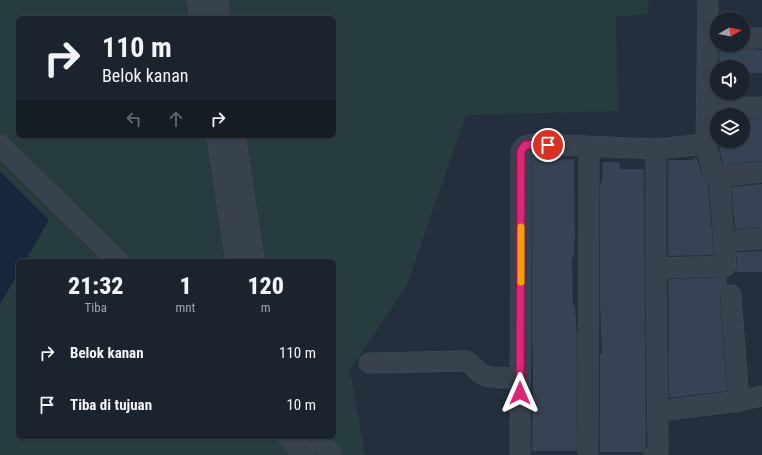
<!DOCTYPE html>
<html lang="id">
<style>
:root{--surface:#1b232e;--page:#242b36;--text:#f1f3f6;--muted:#a0a4aa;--line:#39404a}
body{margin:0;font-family:"Roboto Condensed",sans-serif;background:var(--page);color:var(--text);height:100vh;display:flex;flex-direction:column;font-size:15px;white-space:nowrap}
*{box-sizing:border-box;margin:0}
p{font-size:13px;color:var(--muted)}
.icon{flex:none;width:22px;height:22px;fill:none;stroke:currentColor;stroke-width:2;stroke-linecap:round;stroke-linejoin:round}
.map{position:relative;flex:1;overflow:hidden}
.details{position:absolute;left:16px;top:259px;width:320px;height:180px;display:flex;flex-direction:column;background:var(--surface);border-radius:6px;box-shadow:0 1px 3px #0004,0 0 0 1px var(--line)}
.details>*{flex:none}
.hud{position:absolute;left:16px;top:16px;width:320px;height:122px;border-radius:6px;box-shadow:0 1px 3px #0004,0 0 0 1px var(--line);background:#1b232e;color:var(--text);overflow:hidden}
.needle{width:26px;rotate:81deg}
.fabs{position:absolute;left:710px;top:12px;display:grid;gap:8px}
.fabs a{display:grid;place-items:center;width:40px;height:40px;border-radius:50%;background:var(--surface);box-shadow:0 1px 3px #0004,0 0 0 1px var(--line);font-size:20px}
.pin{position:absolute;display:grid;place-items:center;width:34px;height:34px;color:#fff;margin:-17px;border:2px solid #fff;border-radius:50%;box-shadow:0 1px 4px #0007}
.me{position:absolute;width:44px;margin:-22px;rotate:0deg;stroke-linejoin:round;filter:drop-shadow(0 0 3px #0008)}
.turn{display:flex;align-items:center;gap:14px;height:84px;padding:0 20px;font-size:18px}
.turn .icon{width:52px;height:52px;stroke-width:2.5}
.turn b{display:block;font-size:28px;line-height:34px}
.lanes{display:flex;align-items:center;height:38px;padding:0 20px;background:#0003;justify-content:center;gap:20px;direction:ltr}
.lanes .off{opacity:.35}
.eta{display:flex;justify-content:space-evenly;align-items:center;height:68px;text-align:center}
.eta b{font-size:24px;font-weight:800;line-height:28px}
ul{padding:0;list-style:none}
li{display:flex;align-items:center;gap:12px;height:52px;padding:0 20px}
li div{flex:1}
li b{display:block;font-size:15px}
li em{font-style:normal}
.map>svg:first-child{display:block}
</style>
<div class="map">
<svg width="762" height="455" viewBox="0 0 762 455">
<rect width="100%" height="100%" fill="#242f3e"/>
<path fill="#263c3f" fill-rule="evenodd" d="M0 0H649L648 14 616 17 618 111 466 115 407 285 350 370 365 455H0V304L18 273V437H334V261H25L49 220 0 172ZM18 18H334V136H18Z"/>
<path fill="#17263c" d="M0 172 49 220 25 261H18V273L0 304Z"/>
<g fill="#364354">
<path d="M731 45 743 49 762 50V73H743V67H719V49H731Z"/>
<rect x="718" y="93" width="24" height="3"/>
<path d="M762 118V161L723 165 718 141H743V119Z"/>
<path d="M532 156H553V160L574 159 575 241H574V257H572L573 305H575L577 336V451H532L533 374 532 337Z"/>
<path d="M693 158H697L702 176 708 185 714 255 668 256V160H693Z"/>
<path d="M603 162H619L620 169H644L646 447 643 452H600V354H602L600 303V183H602Z"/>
<path d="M762 184V228L735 229 731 187Z"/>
<path d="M762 251V272H736L737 265 736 252Z"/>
<path d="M727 277V285L721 290 720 296 727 391 669 398 668 279Z"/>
</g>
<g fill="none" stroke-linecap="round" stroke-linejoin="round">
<defs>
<g id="minor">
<path d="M197 0 200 18"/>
<path d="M217 0 220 18"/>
<path d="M743 38H762"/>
<path d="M706 108 762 107"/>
<path d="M217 136 236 261"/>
<path d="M235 136 254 261"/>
<path d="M706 144 708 0"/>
<path d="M0 145 118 261"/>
<path d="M724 241 762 239"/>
<path d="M656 268 726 266 719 177"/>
<path d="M731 295 739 401"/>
<path d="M369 363 466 361C475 365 476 372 484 375 492 379 511 377 520 378"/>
<path d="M659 411 739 401 762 396"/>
<path d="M288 437 304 455"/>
<path d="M315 437 332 455"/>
<path d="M520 455 521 151C524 145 528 145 534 144L656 149 706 144C708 155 712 164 713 174L716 177 762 172"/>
<path d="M588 455 589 147"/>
<path d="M654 455 658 452 656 268V149"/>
</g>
</defs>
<use href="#minor" stroke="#414a57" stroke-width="21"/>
<use href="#minor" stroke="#38414e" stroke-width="20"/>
</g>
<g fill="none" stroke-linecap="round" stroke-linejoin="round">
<defs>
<path id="route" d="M520 393 521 151 525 145H548"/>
</defs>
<use href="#route" stroke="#8e194d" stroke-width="10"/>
<use href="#route" stroke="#db2777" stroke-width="7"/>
<path stroke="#f59e0b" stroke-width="7" d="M521 282V227"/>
</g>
</svg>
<div class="fabs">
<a><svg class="needle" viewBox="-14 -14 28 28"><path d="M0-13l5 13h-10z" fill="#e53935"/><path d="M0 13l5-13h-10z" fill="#a0a4aa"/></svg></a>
<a><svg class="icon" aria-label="sound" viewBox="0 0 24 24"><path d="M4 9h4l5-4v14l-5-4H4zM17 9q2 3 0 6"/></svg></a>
<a><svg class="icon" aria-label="layers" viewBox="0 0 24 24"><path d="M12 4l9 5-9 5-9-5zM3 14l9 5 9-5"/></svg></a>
</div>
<div class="pin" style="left:548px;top:145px;background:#d93025"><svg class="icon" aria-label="arrive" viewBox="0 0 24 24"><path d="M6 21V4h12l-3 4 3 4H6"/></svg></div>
<svg class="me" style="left:520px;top:393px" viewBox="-20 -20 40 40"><path d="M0-17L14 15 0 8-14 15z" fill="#db2777" stroke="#fff" stroke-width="4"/></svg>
<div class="hud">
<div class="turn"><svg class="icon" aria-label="right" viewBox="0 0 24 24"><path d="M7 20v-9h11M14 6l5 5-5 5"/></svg><div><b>110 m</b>Belok kanan</div></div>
<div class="lanes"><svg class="icon off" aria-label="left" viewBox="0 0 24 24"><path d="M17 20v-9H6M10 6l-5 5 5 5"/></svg><svg class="icon off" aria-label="ahead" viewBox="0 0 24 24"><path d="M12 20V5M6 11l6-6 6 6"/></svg><svg class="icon" aria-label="right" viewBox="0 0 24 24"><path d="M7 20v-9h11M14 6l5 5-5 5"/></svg></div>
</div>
<section class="details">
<div class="eta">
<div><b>21:32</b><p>Tiba</p></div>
<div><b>1</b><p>mnt</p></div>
<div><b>120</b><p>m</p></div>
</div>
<ul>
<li><svg class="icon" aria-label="right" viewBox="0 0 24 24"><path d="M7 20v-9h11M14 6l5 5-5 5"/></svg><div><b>Belok kanan</b></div><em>110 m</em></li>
<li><svg class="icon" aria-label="arrive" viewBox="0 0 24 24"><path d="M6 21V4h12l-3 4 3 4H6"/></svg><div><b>Tiba di tujuan</b></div><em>10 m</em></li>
</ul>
</section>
</div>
